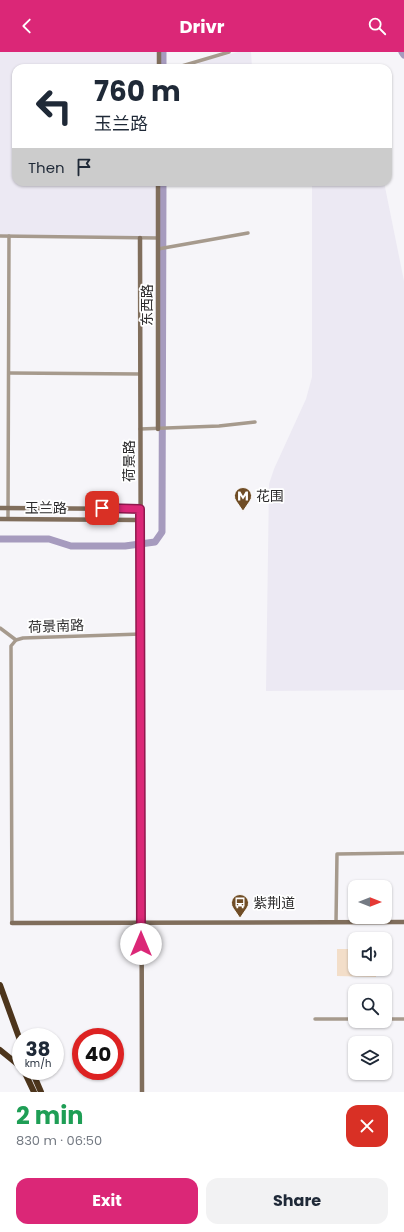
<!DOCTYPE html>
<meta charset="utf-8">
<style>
:root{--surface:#fff;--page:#f2f2f3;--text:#1f2937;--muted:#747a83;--accent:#db2777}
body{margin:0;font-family:Poppins,"Noto Sans SC",sans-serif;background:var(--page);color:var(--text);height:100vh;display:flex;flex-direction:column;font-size:15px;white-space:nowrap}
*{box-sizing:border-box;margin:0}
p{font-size:13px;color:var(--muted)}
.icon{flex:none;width:22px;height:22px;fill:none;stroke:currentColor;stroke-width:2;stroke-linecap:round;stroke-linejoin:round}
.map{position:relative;height:1040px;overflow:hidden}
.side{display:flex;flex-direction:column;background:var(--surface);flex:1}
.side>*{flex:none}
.hud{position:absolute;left:12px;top:12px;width:380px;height:122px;border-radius:12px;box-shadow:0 1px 3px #0004;background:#fff;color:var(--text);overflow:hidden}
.needle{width:26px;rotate:90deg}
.buttons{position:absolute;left:348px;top:828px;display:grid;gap:8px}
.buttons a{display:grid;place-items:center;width:44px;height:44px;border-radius:8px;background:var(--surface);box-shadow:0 1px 3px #0004;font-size:20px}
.speed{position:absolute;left:12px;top:976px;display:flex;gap:8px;font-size:20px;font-weight:700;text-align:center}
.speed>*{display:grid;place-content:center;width:52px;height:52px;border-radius:50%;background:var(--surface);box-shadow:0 1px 3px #0004;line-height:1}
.speed small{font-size:10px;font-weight:400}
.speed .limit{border:6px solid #d22;background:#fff;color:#111}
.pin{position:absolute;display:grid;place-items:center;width:34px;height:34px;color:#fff;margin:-17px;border-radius:8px;box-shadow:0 2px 6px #0006}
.me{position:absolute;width:44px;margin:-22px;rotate:0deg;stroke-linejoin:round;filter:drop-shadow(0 0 3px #0008)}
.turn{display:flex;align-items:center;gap:14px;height:84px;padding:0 16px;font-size:18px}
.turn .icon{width:52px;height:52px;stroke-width:2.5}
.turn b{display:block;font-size:28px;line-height:34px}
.then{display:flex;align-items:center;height:38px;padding:0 16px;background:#0003;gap:8px;font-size:15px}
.round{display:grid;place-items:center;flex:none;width:42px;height:42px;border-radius:12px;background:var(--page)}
.head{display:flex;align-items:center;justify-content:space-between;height:68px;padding:0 16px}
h1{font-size:24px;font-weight:700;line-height:30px;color:#1e9e55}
.button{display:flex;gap:8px;margin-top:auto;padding:8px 16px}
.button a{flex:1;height:46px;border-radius:12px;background:var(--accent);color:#fff;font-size:16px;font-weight:700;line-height:46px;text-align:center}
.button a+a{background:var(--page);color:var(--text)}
header{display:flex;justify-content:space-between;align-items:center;height:52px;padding:0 16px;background:var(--accent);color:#fff;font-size:18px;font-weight:700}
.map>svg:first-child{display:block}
</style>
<header><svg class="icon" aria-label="back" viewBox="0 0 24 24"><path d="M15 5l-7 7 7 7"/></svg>Drivr<svg class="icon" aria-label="search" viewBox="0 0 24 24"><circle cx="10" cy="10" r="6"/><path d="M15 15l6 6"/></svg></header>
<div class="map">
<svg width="404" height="1040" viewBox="0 0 404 1040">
<rect width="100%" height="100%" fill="#f6f5f9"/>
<g fill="#ece9f3">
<path d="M0 0H158V16H16V130H158V186L0 185Z"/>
<path d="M238 0H251L252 16H197L199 10Z"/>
<path d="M312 130H384L404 229V638L266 639 269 432 274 417 306 347 312 325Z"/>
</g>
<path fill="#f3dec9" d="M337 897H355V917H376V925L337 924Z"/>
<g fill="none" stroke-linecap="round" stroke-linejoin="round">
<g stroke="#a69bbe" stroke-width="7">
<path d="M402 0 404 3"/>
<path d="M163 16V0"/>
<path d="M0 487H49L71 494H125L155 490 162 480 163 130"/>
</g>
<g stroke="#a69a8d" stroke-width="3.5">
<path d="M175 16 229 0"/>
<path d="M0 184 158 186"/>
<path d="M158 197 248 181"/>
<path d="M9 321 140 322"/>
<path d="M140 377 219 374 255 370"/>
<path d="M8 467 9 184"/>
<path d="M0 576 16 588"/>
<path d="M336 870 337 802 404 801"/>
<path d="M12 871 11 594 16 588 23 586 141 582"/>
<path d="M315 967H355"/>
<path d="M385 967H404"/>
</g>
<g stroke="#806e5c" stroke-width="4.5">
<path d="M159 16V0"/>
<path d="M140 186 142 1040"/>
<path d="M158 377V130"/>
<path d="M0 456 140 457"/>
<path d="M0 467 140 468"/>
<path d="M12 871 404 870"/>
</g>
<g stroke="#4d351c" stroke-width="6">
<path d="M0 933 21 991"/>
<path d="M0 998 21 1015"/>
<path d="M24 1019 34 1040"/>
<path d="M32 1019 41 1040"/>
</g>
</g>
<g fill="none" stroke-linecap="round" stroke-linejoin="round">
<defs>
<path id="route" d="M102 456 140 457 141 892"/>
</defs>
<use href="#route" stroke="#8e194d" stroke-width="10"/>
<use href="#route" stroke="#db2777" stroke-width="7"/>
</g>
<defs>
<symbol id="metro-pin" viewBox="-11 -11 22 30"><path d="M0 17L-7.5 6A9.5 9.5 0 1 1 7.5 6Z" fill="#704d26" stroke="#fff"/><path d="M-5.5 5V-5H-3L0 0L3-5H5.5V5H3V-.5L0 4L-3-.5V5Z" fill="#fff"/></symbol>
<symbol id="bus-pin" viewBox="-11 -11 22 30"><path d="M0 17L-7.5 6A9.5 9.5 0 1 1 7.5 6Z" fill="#704d26" stroke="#fff"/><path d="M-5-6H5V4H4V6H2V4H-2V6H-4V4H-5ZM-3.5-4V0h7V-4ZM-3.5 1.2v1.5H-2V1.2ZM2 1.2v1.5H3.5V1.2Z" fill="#fff"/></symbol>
</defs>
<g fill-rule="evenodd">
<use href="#metro-pin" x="233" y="434" width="20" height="27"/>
<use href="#bus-pin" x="230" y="841" width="20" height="27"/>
</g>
<g text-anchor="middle" stroke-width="3.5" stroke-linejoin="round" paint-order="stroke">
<g font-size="14" fill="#2c2b2c" stroke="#fff">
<text transform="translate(147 253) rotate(-90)" y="5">东西路</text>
<text transform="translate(129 409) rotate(-90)" y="5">荷景路</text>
<text x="46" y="461">玉兰路</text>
<text transform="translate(56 574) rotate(-2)" y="5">荷景南路</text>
</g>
<g font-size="14" fill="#2c2b2c" stroke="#fff" text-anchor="start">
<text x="256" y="449">花围</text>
<text x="253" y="856">紫荆道</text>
</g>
</g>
</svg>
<div class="buttons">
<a><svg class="needle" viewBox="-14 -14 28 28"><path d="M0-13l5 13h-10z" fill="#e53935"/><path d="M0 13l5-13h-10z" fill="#747a83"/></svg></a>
<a><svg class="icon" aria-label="sound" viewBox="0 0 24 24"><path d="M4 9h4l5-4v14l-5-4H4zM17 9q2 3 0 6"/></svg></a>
<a><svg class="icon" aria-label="search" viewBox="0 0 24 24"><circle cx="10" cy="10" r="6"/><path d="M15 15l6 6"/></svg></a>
<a><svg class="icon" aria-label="layers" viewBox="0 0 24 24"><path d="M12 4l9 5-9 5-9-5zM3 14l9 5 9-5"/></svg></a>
</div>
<div class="speed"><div>38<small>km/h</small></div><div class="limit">40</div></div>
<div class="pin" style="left:102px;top:456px;background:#d93025"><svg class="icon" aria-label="arrive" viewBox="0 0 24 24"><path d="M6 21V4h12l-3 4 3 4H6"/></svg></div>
<svg class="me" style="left:141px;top:892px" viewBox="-20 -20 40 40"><circle r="19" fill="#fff"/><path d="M0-13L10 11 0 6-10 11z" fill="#db2777"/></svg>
<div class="hud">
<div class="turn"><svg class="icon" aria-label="left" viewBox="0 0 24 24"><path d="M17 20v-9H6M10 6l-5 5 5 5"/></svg><div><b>760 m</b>玉兰路</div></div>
<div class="then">Then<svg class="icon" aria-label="arrive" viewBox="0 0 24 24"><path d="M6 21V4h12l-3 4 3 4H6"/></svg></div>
</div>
</div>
<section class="side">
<div class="head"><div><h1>2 min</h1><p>830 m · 06:50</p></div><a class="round" style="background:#d93025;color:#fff"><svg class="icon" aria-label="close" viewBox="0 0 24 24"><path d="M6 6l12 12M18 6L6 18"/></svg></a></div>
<div class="button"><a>Exit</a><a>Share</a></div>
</section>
